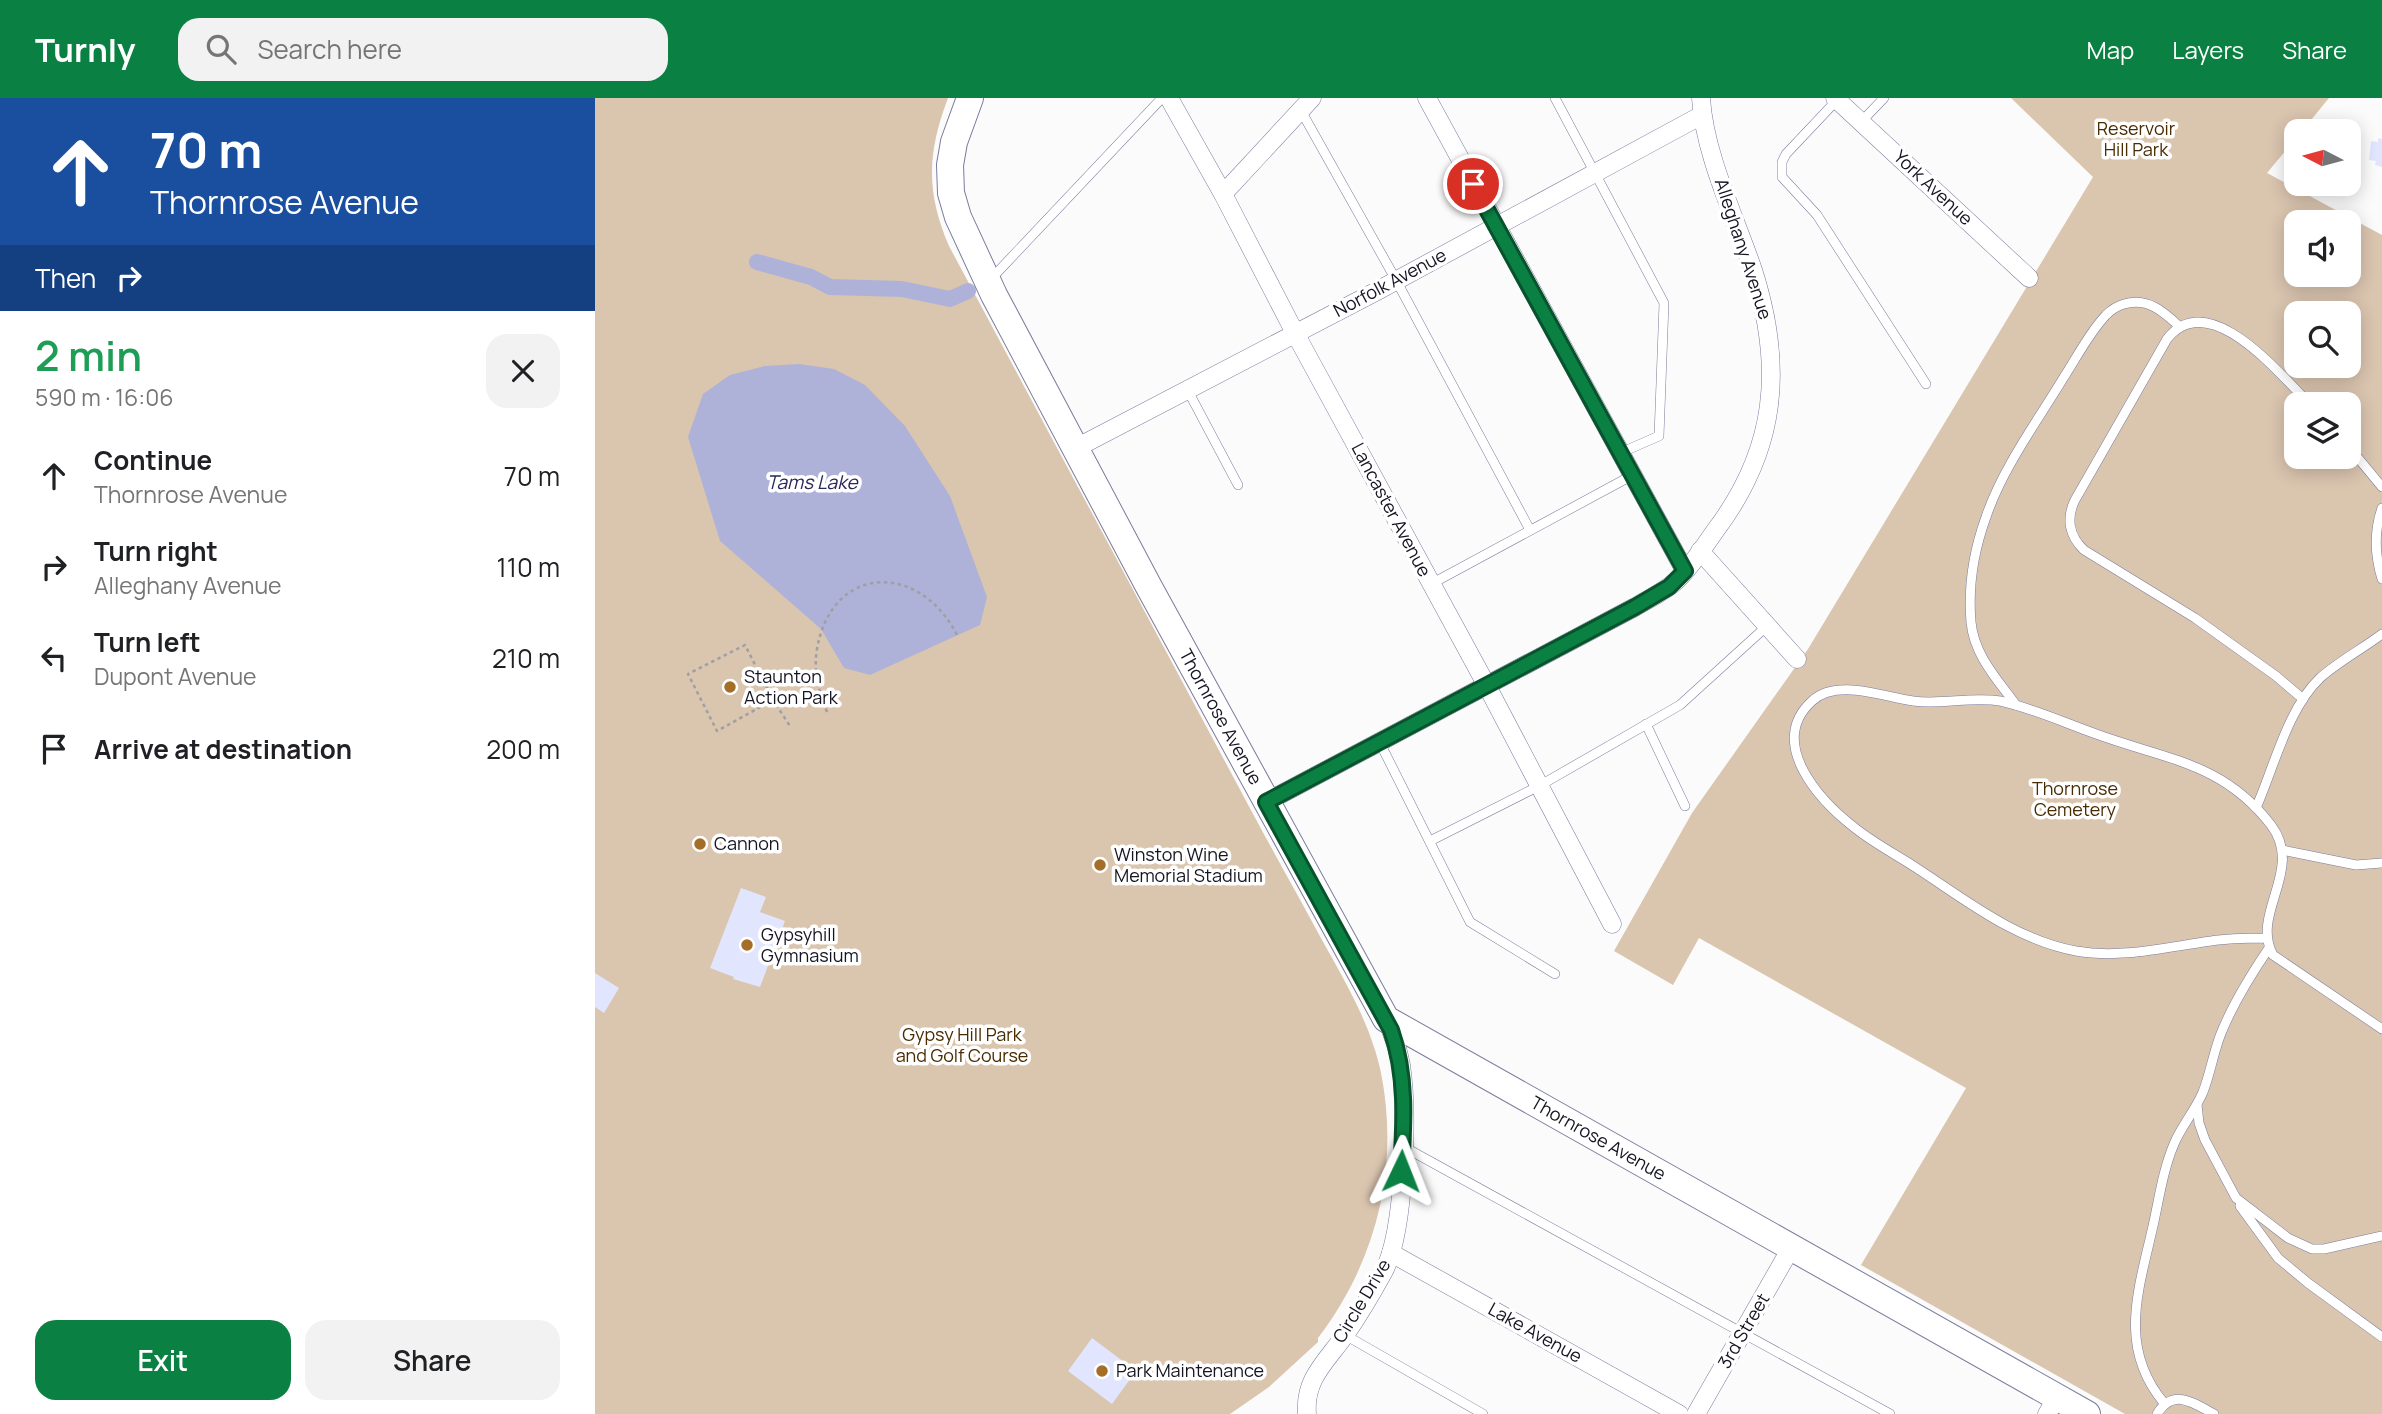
<!DOCTYPE html>
<meta charset="utf-8">
<style>
:root{--surface:#fff;--page:#f2f2f2;--text:#202124;--muted:#757577;--accent:#0b8043}
body{margin:0;font-family:Manrope,sans-serif;background:var(--page);color:var(--text);height:100vh;display:flex;flex-direction:column;font-size:26px;white-space:nowrap}
*{box-sizing:border-box;margin:0}
p{font-size:23px;color:var(--muted)}
.icon{flex:none;width:38px;height:38px;fill:none;stroke:currentColor;stroke-width:2;stroke-linecap:round;stroke-linejoin:round}
.map{position:relative;flex:1;overflow:hidden}
.side{display:flex;flex-direction:column;background:var(--surface);width:595px}
.side>*{flex:none}
.top-card{background:#1a4fa0;color:#fff;overflow:hidden}
.needle{width:46px;rotate:276deg}
.fabs{position:absolute;left:1689px;top:21px;display:grid;gap:14px}
.fabs a{display:grid;place-items:center;width:77px;height:77px;border-radius:14px;background:var(--surface);box-shadow:0 4px 18px #0003;font-size:35px}
.pin{position:absolute;display:grid;place-items:center;width:60px;height:60px;color:#fff;margin:-30px;border:4px solid #fff;border-radius:50%;box-shadow:0 2px 7px #0007}
.me{position:absolute;width:77px;margin:-38px;rotate:2deg;stroke-linejoin:round;filter:drop-shadow(0 0 5px #0008)}
.turn{display:flex;align-items:center;gap:24px;height:147px;padding:0 35px;font-size:32px}
.turn .icon{width:91px;height:91px;stroke-width:2.5}
.turn b{display:block;font-size:49px;line-height:60px}
.then{display:flex;align-items:center;height:66px;padding:0 35px;background:#0003;gap:14px;font-size:26px}
.round{display:grid;place-items:center;flex:none;width:74px;height:74px;border-radius:21px;background:var(--page)}
.overview{display:flex;align-items:center;justify-content:space-between;height:119px;padding:0 35px}
h1{font-size:42px;font-weight:600;line-height:52px;color:#1e9e55}
.action{display:flex;gap:14px;margin-top:auto;padding:14px 35px}
.action a{flex:1;height:80px;border-radius:21px;background:var(--accent);color:#fff;font-size:28px;font-weight:600;line-height:80px;text-align:center}
.action a+a{background:var(--page);color:var(--text)}
ul{padding:0;list-style:none}
li{display:flex;align-items:center;gap:21px;height:91px;padding:0 35px}
li div{flex:1}
li b{display:block;font-size:26px}
li em{font-style:normal}
header{display:flex;align-items:center;gap:42px;box-sizing:border-box;height:98px;padding:0 35px;background:var(--accent);color:#fff}
header strong{font-size:33px}
nav{display:flex;gap:38px;margin-inline-start:auto;font-size:24px}
.search{width:490px;height:63px;background:var(--page);display:flex;align-items:center;gap:18px;box-sizing:border-box;padding:0 24px;border-radius:21px;color:var(--muted);font-size:26px}
main{display:flex;flex:1;min-height:0}
.map>svg:first-child{display:block}
</style>
<header>
<strong>Turnly</strong>
<div class="search"><svg class="icon" aria-label="search" viewBox="0 0 24 24"><circle cx="10" cy="10" r="6"/><path d="M15 15l6 6"/></svg>Search here</div>
<nav><a>Map</a><a>Layers</a><a>Share</a></nav>
</header>
<main>
<section class="side">
<div class="top-card">
<div class="turn"><svg class="icon" aria-label="ahead" viewBox="0 0 24 24"><path d="M12 20V5M6 11l6-6 6 6"/></svg><div><b>70 m</b>Thornrose Avenue</div></div>
<div class="then">Then<svg class="icon" aria-label="right" viewBox="0 0 24 24"><path d="M7 20v-9h11M14 6l5 5-5 5"/></svg></div>
</div>
<div class="overview"><div><h1>2 min</h1><p>590 m · 16:06</p></div><a class="round"><svg class="icon" aria-label="close" viewBox="0 0 24 24"><path d="M6 6l12 12M18 6L6 18"/></svg></a></div>
<ul>
<li><svg class="icon" aria-label="ahead" viewBox="0 0 24 24"><path d="M12 20V5M6 11l6-6 6 6"/></svg><div><b>Continue</b><p>Thornrose Avenue</p></div><em>70 m</em></li>
<li><svg class="icon" aria-label="right" viewBox="0 0 24 24"><path d="M7 20v-9h11M14 6l5 5-5 5"/></svg><div><b>Turn right</b><p>Alleghany Avenue</p></div><em>110 m</em></li>
<li><svg class="icon" aria-label="left" viewBox="0 0 24 24"><path d="M17 20v-9H6M10 6l-5 5 5 5"/></svg><div><b>Turn left</b><p>Dupont Avenue</p></div><em>210 m</em></li>
<li><svg class="icon" aria-label="arrive" viewBox="0 0 24 24"><path d="M6 21V4h12l-3 4 3 4H6"/></svg><div><b>Arrive at destination</b></div><em>200 m</em></li>
</ul>
<div class="action"><a>Exit</a><a>Share</a></div>
</section>
<div class="map">
<svg width="1787" height="1316" viewBox="0 0 1787 1316">
<rect width="100%" height="100%" fill="#fbfbfb"/>
<g fill="#dac5af" fill-rule="evenodd">
<path d="M0 0H353C332 55 331 94 354 148 455 337 556 525 657 714 680 757 704 799 727 842 751 885 776 927 786 975 805 1070 781 1164 723 1240V1244L674 1289 635 1316H0Z"/>
<path d="M1416 0H1734L1707 33H1701V40L1672 75 1787 137V1316H1530L1266 1167 1371 990 1104 840 1078 887 1019 853 1097 715 1213 551 1498 79ZM1701 124H1754V177H1701ZM1701 215H1754V268H1701ZM1701 306H1754V359H1701Z"/>
</g>
<path fill="#aeb2d9" d="M204 266 239 271 270 287 310 328 355 398 392 499 385 527 275 577 249 570 226 531 125 443 93 339 108 296 135 277 170 268Z"/>
<g fill="none" stroke-linecap="round" stroke-linejoin="round">
<path stroke="#aeb2d9" stroke-width="16" d="M162 164 216 179 235 189 307 191 355 201 373 193"/>
</g>
<g fill="#e2e5fe">
<path d="M1783 40 1787 41V69L1780 67 1781 63 1774 62 1776 43 1783 44Z"/>
<path d="M146 790 171 799 165 814 190 823 165 889 138 881 139 879 115 870Z"/>
<path d="M0 875 24 890 9 915 0 909Z"/>
<path d="M497 1240 541 1273 517 1306 473 1273Z"/>
</g>
<g fill="none" stroke-linecap="round" stroke-linejoin="round">
<defs>
<g id="lane">
<path d="M960 0 1069 205 1064 338 1025 355"/>
<path d="M1242 2 1191 56 1187 64V79L1222 117 1331 286"/>
<path d="M705 11 801 182 935 432"/>
<path d="M1267 23 1289 0"/>
<path d="M396 181 567 0"/>
<path d="M592 291 643 387"/>
<path d="M1754 349 1787 389"/>
<path d="M1787 410C1779 433 1780 458 1787 481"/>
<path d="M836 486 1036 378"/>
<path d="M1708 601 1681 578 1600 520 1489 452C1474 438 1471 420 1480 402L1572 241C1614 187 1686 278 1715 306"/>
<path d="M1421 607C1402 581 1379 557 1376 524 1373 489 1379 452 1391 419 1407 371 1443 322 1469 279 1482 259 1494 235 1511 217 1516 212 1522 208 1529 206 1553 199 1569 214 1585 229"/>
<path d="M1051 626 1090 708"/>
<path d="M785 645 875 824 960 876"/>
<path d="M1661 710C1679 669 1693 610 1725 580 1743 564 1767 551 1787 536"/>
<path d="M835 743 944 688 1085 607 1172 528"/>
<path d="M1687 752 1761 767 1787 765"/>
<path d="M1671 840C1653 840 1634 840 1616 843 1571 849 1527 861 1481 853 1421 842 1372 803 1323 771 1302 757 1280 746 1260 730 1225 703 1171 645 1217 603 1242 580 1288 599 1318 603 1347 607 1377 598 1405 603 1438 610 1472 626 1504 637 1573 662 1628 665 1676 727 1710 772 1655 815 1678 857L1787 931"/>
<path d="M1602 1007 1604 1025 1610 1042 1641 1100 1693 1140 1717 1151H1729L1787 1138"/>
<path d="M809 1049 1295 1316"/>
<path d="M1645 1108 1683 1160 1713 1185 1787 1239"/>
<path d="M750 1237 888 1316"/>
<path d="M1569 1305C1522 1249 1544 1191 1558 1128 1564 1101 1568 1072 1579 1046 1587 1027 1600 1013 1608 994 1615 976 1618 957 1625 938 1637 907 1655 878 1674 850"/>
<path d="M1562 1316C1578 1290 1597 1304 1619 1316"/>
</g>
<g id="street">
<path d="M574 0 628 96 700 235 892 588 1017 826"/>
<path d="M832 0 1090 473"/>
<path d="M1240 0 1434 180"/>
<path d="M628 96 717 0"/>
<path d="M481 350 782 193 1107 17"/>
<path d="M1105 453 1202 561"/>
<path d="M671 704 1040 509C1053 501 1069 494 1081 483 1096 469 1108 450 1120 433 1182 351 1189 269 1158 172 1140 119 1109 55 1106 0"/>
<path d="M796 1155 1084 1316"/>
<path d="M712 1316C709 1281 731 1264 750 1237 764 1217 777 1195 789 1173 810 1132 813 1014 806 967 803 951 798 936 791 921"/>
<path d="M1101 1316 1196 1150"/>
<path d="M1452 1316 1462 1299"/>
</g>
<g id="secondary">
<path id="s1" d="M375 0 359 44 355 67 356 95 363 119 399 197 554 489 791 921 1492 1316"/>
</g>
</defs>
<use href="#lane" stroke="#797c9d" stroke-width="10"/>
<use href="#street" stroke="#797c9d" stroke-width="19"/>
<use href="#secondary" stroke="#797c9d" stroke-width="28"/>
<g stroke="#9f9fa4" stroke-width="2.5" stroke-dasharray="3.5 3.5" stroke-linecap="butt">
<path d="M178 602 122 633 93 576 150 547 178 602 195 628"/>
<path d="M232 614C224 594 218 573 222 551 237 465 325 464 362 537"/>
</g>
<use href="#lane" stroke="#fff" stroke-width="9"/>
<use href="#street" stroke="#fff" stroke-width="18"/>
<use href="#secondary" stroke="#fff" stroke-width="26"/>
</g>
<g fill="none" stroke-linecap="round" stroke-linejoin="round">
<defs>
<path id="route" d="M806 1073C809 1026 812 977 796 932L671 704 1040 509 1074 489 1090 473 878 86"/>
</defs>
<use href="#route" stroke="#07532c" stroke-width="18"/>
<use href="#route" stroke="#0b8043" stroke-width="12"/>
</g>
<g fill="#a46e29" stroke="#fff" stroke-width="2.5">
<circle cx="135" cy="589" r="7"/>
<circle cx="105" cy="746" r="7"/>
<circle cx="505" cy="767" r="7"/>
<circle cx="152" cy="847" r="7"/>
<circle cx="507" cy="1273" r="7"/>
</g>
<g text-anchor="middle" stroke-width="7" stroke-linejoin="round" paint-order="stroke">
<g font-size="18" fill="#4a2c02" stroke="#fff">
<text x="1541" y="37">Reservoir<tspan x="1541" dy="21">Hill Park</tspan></text>
<text x="1480" y="697">Thornrose<tspan x="1480" dy="21">Cemetery</tspan></text>
<text x="367" y="943">Gypsy Hill Park<tspan x="367" dy="21">and Golf Course</tspan></text>
</g>
<g font-size="18" fill="#141521" stroke="#fff">
<text transform="translate(1338 90) rotate(43)" y="6">York Avenue</text>
<text transform="translate(1148 151) rotate(72)" y="6">Alleghany Avenue</text>
<text transform="translate(795 185) rotate(-28)" y="6">Norfolk Avenue</text>
<text transform="translate(796 412) rotate(62)" y="6">Lancaster Avenue</text>
<text dy="6" stroke="none"><textPath href="#s1" startOffset="688">Thornrose Avenue</textPath></text>
<text dy="6" stroke="none"><textPath href="#s1" startOffset="1276">Thornrose Avenue</textPath></text>
<text transform="translate(767 1203) rotate(-59)" y="6">Circle Drive</text>
<text transform="translate(1149 1233) rotate(-60)" y="6">3rd Street</text>
<text transform="translate(940 1235) rotate(29)" y="6">Lake Avenue</text>
</g>
<g font-size="18" fill="#141521" stroke="#fff" text-anchor="start">
<text x="149" y="585">Staunton<tspan x="149" dy="21">Action Park</tspan></text>
<text x="119" y="752">Cannon</text>
<text x="519" y="763">Winston Wine<tspan x="519" dy="21">Memorial Stadium</tspan></text>
<text x="166" y="843">Gypsyhill<tspan x="166" dy="21">Gymnasium</tspan></text>
<text x="521" y="1279">Park Maintenance</text>
</g>
<g font-size="19" font-style="italic" fill="#272758" stroke="#fff">
<text x="217" y="391">Tams Lake</text>
</g>
</g>
</svg>
<div class="fabs">
<a><svg class="needle" viewBox="-14 -14 28 28"><path d="M0-13l5 13h-10z" fill="#e53935"/><path d="M0 13l5-13h-10z" fill="#757577"/></svg></a>
<a><svg class="icon" aria-label="sound" viewBox="0 0 24 24"><path d="M4 9h4l5-4v14l-5-4H4zM17 9q2 3 0 6"/></svg></a>
<a><svg class="icon" aria-label="search" viewBox="0 0 24 24"><circle cx="10" cy="10" r="6"/><path d="M15 15l6 6"/></svg></a>
<a><svg class="icon" aria-label="layers" viewBox="0 0 24 24"><path d="M12 4l9 5-9 5-9-5zM3 14l9 5 9-5"/></svg></a>
</div>
<div class="pin" style="left:878px;top:86px;background:#d93025"><svg class="icon" aria-label="arrive" viewBox="0 0 24 24"><path d="M6 21V4h12l-3 4 3 4H6"/></svg></div>
<svg class="me" style="left:806px;top:1073px" viewBox="-20 -20 40 40"><path d="M0-17L14 15 0 8-14 15z" fill="#0b8043" stroke="#fff" stroke-width="4"/></svg>
</div>
</main>
